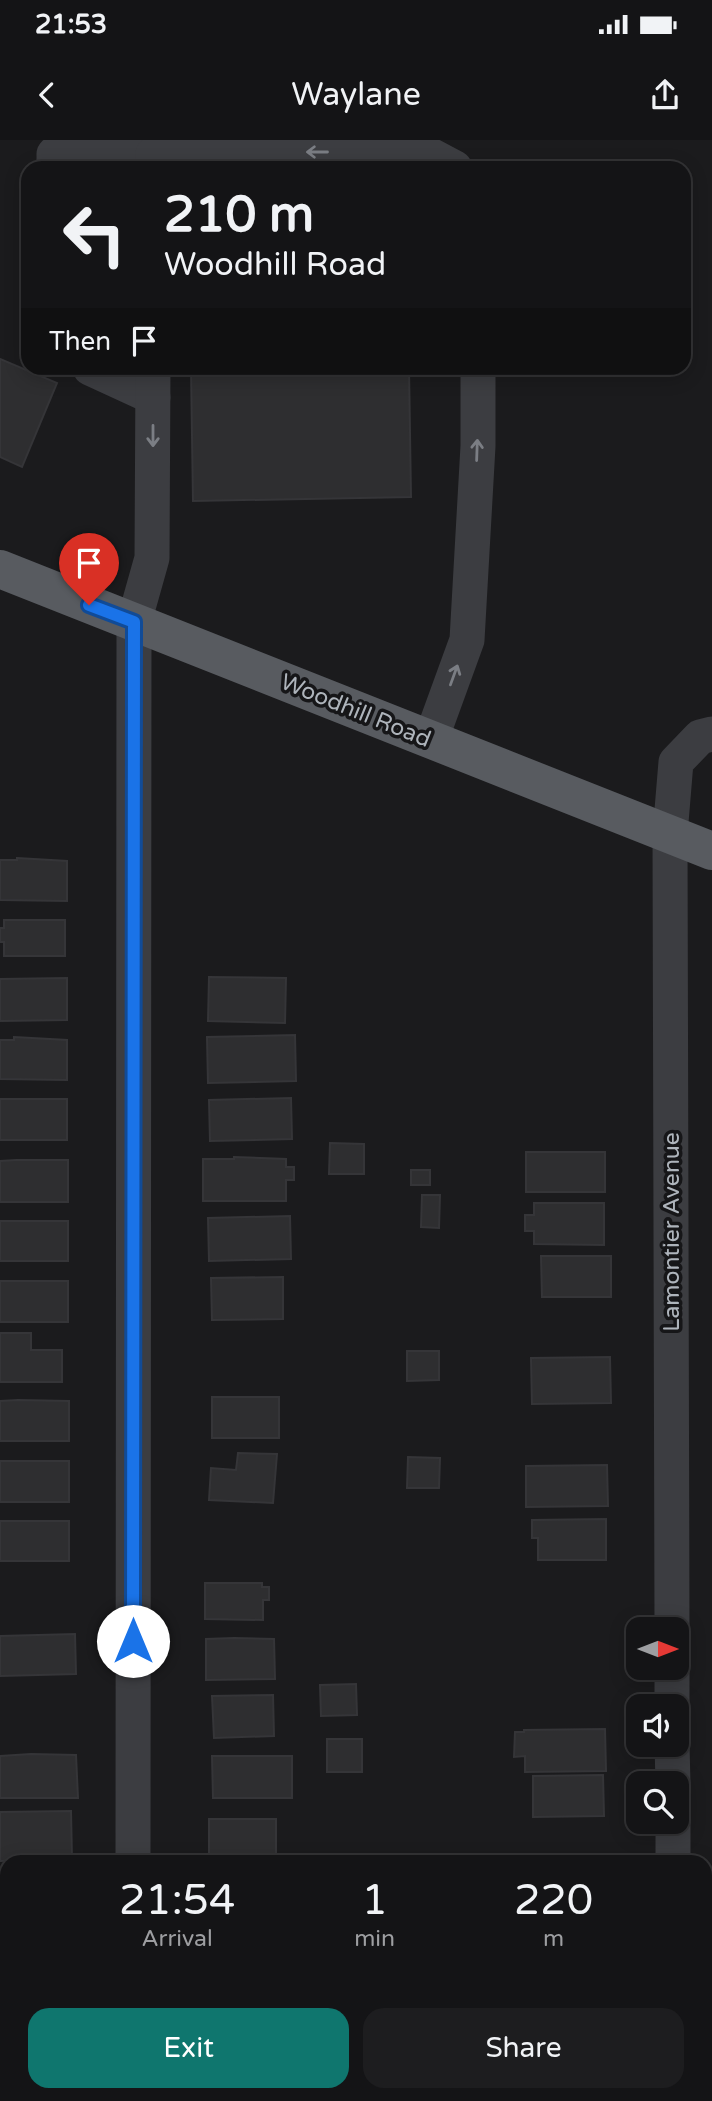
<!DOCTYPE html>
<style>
:root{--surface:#141416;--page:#1d1d1f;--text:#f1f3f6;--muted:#9d9ea1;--line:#333335;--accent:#0f766e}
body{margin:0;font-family:"Varela Round",sans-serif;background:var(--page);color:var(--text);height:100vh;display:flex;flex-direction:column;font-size:26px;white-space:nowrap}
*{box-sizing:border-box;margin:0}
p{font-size:23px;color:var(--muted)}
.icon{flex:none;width:38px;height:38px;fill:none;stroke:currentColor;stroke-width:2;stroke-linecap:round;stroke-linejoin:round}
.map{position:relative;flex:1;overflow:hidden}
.side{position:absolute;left:0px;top:1715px;width:712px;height:247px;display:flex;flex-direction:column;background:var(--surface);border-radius:21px 21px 0 0;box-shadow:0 4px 18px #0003,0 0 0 2px var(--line)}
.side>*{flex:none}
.guide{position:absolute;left:21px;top:21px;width:670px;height:214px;border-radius:21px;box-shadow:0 4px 18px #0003,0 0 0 2px var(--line);background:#141416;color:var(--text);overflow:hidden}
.needle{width:46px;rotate:90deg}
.tools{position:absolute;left:626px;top:1477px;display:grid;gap:14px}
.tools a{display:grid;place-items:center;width:63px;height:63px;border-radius:14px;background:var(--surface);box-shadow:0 4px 18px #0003,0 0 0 2px var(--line);font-size:35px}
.pin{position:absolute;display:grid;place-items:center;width:60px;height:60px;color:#fff;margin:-72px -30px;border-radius:50% 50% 50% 0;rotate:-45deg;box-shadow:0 0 7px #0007}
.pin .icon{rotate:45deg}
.me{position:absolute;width:77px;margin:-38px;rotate:0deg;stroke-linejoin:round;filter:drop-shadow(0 0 5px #0008)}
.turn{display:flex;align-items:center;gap:24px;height:147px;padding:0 28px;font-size:32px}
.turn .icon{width:91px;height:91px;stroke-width:2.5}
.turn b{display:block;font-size:49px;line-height:60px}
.then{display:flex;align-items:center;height:66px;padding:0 28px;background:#0003;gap:14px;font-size:26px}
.eta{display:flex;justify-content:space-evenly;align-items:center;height:119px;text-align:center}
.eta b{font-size:42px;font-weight:600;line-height:49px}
.primary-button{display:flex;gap:14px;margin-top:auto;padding:14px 28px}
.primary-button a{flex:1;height:80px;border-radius:21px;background:var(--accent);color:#fff;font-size:28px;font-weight:600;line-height:80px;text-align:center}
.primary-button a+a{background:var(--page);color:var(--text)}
.status{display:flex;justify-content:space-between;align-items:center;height:49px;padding:0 35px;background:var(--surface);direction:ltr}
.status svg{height:19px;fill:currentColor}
header{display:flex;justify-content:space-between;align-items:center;height:91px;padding:0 28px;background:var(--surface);font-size:32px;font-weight:600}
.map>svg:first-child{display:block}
</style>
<div class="status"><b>21:53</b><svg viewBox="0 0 49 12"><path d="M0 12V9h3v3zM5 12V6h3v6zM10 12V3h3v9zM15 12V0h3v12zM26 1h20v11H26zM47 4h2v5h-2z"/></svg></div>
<header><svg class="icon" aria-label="back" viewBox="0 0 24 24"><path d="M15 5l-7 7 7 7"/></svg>Waylane<svg class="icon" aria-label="share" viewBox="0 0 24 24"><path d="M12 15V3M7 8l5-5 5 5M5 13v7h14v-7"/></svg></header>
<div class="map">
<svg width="712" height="1961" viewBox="0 0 712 1961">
<rect width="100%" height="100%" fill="#1b1b1d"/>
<g fill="#2e2e30" stroke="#353538" stroke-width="2">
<path d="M0 219 57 243 22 327 0 317Z"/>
<path d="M191 228H409L411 357 193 361Z"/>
<path d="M17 718 67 721V761L0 760V720H17Z"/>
<path d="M4 780H65V816H4V802H0V788H4Z"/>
<path d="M209 837 286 838 285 883 208 881Z"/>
<path d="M67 838V880L0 881V839Z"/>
<path d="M295 895 296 941 208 943 207 897Z"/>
<path d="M14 897 67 900V940L0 939V900H14Z"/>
<path d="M291 958 292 999 210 1001 209 960Z"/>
<rect x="0" y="959" width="67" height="41"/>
<path d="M330 1003 364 1004V1034H329Z"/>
<rect x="526" y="1012" width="79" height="40"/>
<path d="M234 1017 286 1019V1027H294V1040H286V1061H203V1019H234Z"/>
<path d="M16 1020H68V1062H0V1021Z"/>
<rect x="411" y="1030" width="19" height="15"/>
<path d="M422 1055H440L439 1088 421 1087Z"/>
<path d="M534 1063H604V1105L534 1104V1091H525V1075H534Z"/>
<path d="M290 1076 291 1119 209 1121 208 1078Z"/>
<rect x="0" y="1081" width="68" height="40"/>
<path d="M541 1116H611V1157H542Z"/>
<path d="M283 1137V1179L212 1180 211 1138Z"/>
<rect x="0" y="1141" width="68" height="41"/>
<path d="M0 1193H31V1210H62V1242H0Z"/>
<path d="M407 1211H439V1240L407 1241Z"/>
<path d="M610 1217 611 1263 532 1264 531 1218Z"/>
<rect x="212" y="1257" width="67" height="41"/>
<path d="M18 1260 69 1261V1301H0V1261Z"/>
<path d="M238 1313 277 1314 273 1363 209 1360 211 1328 236 1330Z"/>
<path d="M408 1317 440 1318 439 1348H407Z"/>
<rect x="0" y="1321" width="69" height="41"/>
<path d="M607 1325 608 1366 526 1367V1326Z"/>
<path d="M606 1379V1420H538V1398H532V1380Z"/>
<rect x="0" y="1381" width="69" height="40"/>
<path d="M205 1443H262V1447H269V1460H263V1480L205 1479Z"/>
<path d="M75 1494 76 1534 0 1536V1496Z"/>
<path d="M234 1498 274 1499 275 1539 206 1540V1499Z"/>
<path d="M356 1544 357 1575 321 1576 320 1545Z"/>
<path d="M273 1555 274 1596 214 1598 212 1556Z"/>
<path d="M605 1589 606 1631 525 1632V1616L514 1617 515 1592H524V1590Z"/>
<rect x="327" y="1599" width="35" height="33"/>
<path d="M31 1614 76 1615 78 1658H0V1616Z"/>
<path d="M212 1616H292V1658H213Z"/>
<path d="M603 1635 604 1676 533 1677V1636Z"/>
<path d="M71 1671 72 1719 0 1721V1672Z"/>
<path d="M209 1679H276V1717L209 1718Z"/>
<rect x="414" y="1714" width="42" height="8"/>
<path d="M325 1717 359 1718V1722H325Z"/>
<path d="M0 1938H7V1955H67V1961H0Z"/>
<rect x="208" y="1955" width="78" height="6"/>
<rect x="415" y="1955" width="32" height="6"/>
<rect x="539" y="1955" width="67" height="5"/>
</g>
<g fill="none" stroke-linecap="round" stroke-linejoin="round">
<g stroke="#3c3d41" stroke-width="35">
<path d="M54 28V14H153"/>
<path d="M153 28V14L425 12 455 28"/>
<path d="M90 228 153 257"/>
<path d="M431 599 467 500 478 306V228"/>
<path d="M672 1489 670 694 676 622 700 597 712 594"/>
<path d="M672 1528V1566"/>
<path d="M672 1605 673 1643"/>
<path d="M673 1682V1722"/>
<path d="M133 1722 134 482 152 418 153 228"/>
<path d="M0 1878H7"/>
<path d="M133 1955V1961"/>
<path d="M673 1955V1961"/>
</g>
<path stroke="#585b60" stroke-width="38" d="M0 429 712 711"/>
</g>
<defs><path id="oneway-shaft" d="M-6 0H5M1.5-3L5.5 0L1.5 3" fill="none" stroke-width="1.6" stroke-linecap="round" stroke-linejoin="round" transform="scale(1.75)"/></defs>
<g stroke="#7b7e84">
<use href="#oneway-shaft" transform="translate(317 12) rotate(180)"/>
<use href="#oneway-shaft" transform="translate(153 296) rotate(90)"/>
<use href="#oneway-shaft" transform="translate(477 310) rotate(-88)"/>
<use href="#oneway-shaft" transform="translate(454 535) rotate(-70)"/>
</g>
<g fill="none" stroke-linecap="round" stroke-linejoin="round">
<defs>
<path id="route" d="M89 465 134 482 133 1501"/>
</defs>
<use href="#route" stroke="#114b97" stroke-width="18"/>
<use href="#route" stroke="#1a73e8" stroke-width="12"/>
</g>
<g text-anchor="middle" stroke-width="7" stroke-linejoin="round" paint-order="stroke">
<g font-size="23" fill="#aeb4bb" stroke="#161618">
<text transform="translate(356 570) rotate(22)" y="8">Woodhill Road</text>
<text transform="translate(671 1092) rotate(-90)" y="8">Lamontier Avenue</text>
</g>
</g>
</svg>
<div class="tools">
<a><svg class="needle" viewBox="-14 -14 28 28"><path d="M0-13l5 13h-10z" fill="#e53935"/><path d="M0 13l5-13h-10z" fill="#9d9ea1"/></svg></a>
<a><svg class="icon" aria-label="sound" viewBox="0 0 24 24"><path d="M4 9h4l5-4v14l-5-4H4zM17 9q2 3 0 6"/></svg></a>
<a><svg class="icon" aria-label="search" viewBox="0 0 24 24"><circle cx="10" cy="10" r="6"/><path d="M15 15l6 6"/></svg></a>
</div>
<div class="pin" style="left:89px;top:465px;background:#d93025"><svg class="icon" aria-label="arrive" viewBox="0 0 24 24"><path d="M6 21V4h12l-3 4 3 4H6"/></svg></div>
<svg class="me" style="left:133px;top:1501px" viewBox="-20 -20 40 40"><circle r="19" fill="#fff"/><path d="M0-13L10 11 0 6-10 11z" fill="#1a73e8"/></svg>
<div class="guide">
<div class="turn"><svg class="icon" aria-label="left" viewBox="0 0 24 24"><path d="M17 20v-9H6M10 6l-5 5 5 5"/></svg><div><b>210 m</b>Woodhill Road</div></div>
<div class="then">Then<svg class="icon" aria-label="arrive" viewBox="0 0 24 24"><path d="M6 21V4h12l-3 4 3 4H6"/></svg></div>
</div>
<section class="side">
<div class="eta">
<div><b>21:54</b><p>Arrival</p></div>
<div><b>1</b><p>min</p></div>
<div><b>220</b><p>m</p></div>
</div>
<div class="primary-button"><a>Exit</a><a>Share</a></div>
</section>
</div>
